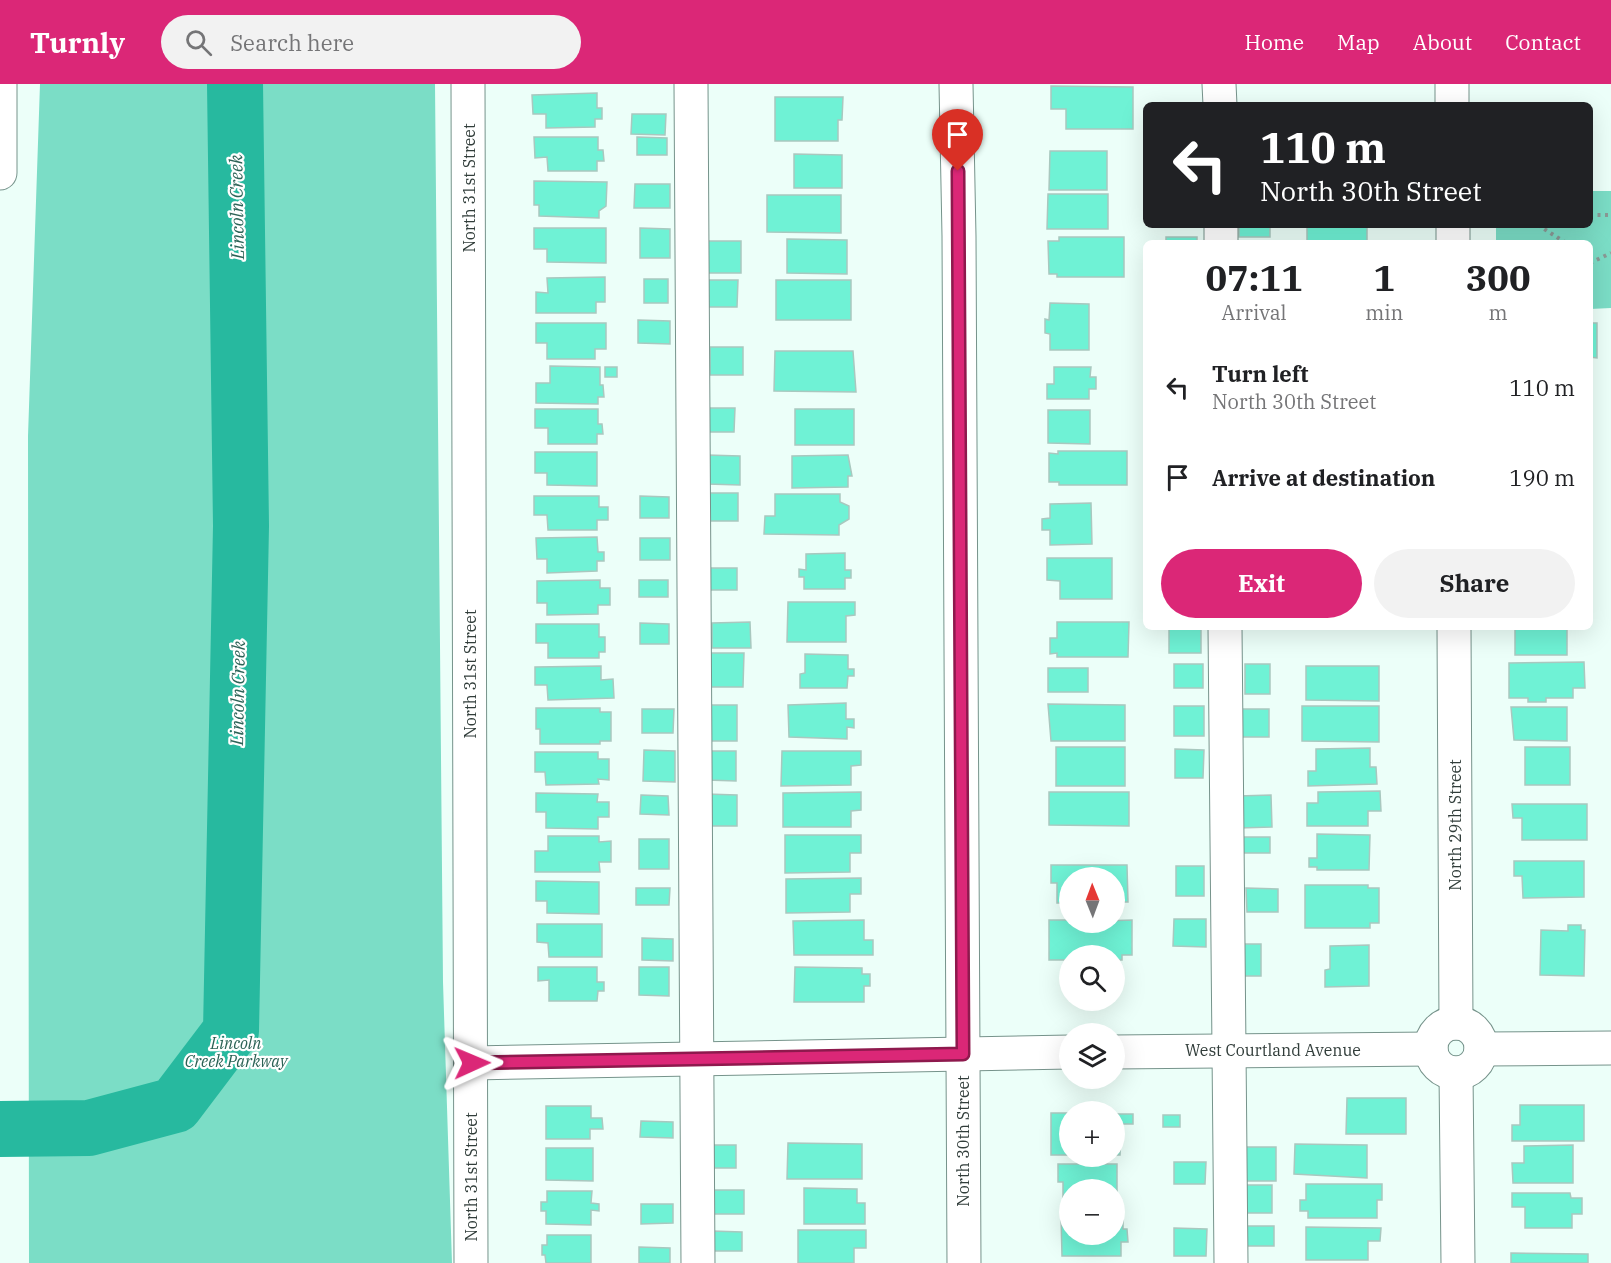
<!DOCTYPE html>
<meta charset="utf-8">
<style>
:root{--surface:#fff;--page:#f2f2f2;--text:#202124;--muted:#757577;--accent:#db2777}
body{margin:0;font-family:"IBM Plex Serif",serif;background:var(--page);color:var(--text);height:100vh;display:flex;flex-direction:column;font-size:22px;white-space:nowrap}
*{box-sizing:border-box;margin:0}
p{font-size:20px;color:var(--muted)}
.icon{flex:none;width:33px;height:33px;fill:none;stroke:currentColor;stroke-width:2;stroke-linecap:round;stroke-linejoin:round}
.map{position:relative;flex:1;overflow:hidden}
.side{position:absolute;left:1143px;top:156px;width:450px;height:390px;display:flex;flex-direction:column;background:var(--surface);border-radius:9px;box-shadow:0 6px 24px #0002}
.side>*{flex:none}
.banner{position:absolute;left:1143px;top:18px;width:450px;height:126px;border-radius:9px;box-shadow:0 6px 24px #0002;background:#202124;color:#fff;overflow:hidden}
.needle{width:39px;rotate:359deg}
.tools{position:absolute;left:1059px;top:783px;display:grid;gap:12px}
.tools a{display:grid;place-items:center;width:66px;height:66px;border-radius:50%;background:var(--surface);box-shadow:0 6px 24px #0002;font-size:30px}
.pin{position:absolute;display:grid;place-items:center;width:51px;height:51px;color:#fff;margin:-62px -26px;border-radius:50% 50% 50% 0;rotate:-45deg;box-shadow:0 0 6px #0007}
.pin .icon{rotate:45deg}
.me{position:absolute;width:66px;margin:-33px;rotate:89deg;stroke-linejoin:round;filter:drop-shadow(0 0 4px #0008)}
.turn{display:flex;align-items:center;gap:21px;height:126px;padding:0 18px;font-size:27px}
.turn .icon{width:78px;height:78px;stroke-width:2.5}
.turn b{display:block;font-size:42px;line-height:51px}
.eta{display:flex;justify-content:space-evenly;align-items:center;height:102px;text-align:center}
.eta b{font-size:36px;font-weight:700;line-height:42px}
.action{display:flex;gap:12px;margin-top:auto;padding:12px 18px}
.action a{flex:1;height:69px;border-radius:36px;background:var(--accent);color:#fff;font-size:24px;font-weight:700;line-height:69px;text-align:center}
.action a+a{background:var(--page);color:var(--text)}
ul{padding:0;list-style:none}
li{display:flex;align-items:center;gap:18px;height:90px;padding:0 18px}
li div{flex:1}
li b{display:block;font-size:22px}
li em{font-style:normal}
header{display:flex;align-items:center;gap:36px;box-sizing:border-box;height:84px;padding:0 30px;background:var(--accent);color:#fff}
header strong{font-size:28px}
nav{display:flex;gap:33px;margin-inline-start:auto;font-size:21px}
.search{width:420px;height:54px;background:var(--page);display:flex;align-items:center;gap:15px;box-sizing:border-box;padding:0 21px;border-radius:33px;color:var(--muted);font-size:22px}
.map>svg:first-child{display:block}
</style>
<header>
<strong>Turnly</strong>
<div class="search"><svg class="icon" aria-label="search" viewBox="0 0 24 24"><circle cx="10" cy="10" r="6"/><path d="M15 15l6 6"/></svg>Search here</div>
<nav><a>Home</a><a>Map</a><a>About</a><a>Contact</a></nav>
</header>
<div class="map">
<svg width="1611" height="1179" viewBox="0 0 1611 1179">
<rect width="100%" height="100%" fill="#ecfff9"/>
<g fill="#7bddc6">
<path d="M40 0H435L443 898 452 1179H29L28 352Z"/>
<path d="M1590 107H1611V224L1590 225V159H1496V141H1590Z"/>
</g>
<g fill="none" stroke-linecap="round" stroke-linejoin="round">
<path stroke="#27b99f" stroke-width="56" d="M0 1045 89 1044 175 1021 231 947 241 442 235 0"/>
</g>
<g fill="#6ff2d5" stroke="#a9c8bf" stroke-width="1.5">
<path d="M1051 2 1133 3V45H1066V25H1051Z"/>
<path d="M597 9V24H602V35H595V43L546 44V30H533L532 11Z"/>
<path d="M775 13H843L842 36H838V57H775Z"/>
<path d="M632 30H666L665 51 631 50Z"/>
<path d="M534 53H598V66H603L604 77H597V87H548L547 73 535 74Z"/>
<path d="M637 53 667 54V71H637Z"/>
<path d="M1050 67H1107V106H1049Z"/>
<path d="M794 70 842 71V104H794Z"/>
<path d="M534 97 607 98 606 122 599 127V134L539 132V121H534Z"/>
<path d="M635 100H670V124H634Z"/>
<path d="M1048 110H1108V145H1047Z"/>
<path d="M767 111H841V149L767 148Z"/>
<rect x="1239" y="141" width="31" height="12"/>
<rect x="1307" y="141" width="60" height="18"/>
<path d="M534 144H606V179L547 178V165H534Z"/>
<path d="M640 144 670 145V174H640Z"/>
<path d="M1059 153H1124V193H1057V190H1049L1048 157H1059Z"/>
<rect x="1166" y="153" width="31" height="6"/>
<path d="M787 155 847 156V190L787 189Z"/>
<rect x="706" y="157" width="35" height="32"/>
<path d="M605 193V218H596V229H536V208L548 209 547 194Z"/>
<rect x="644" y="195" width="24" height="24"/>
<path d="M708 196H738L737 223H708Z"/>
<rect x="776" y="196" width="75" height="40"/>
<path d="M1050 219 1089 220V266H1050V250L1045 249V235L1049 236Z"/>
<path d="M638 236 670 237V260L638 259Z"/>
<path d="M536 239H606V265H595V275H547V259H536Z"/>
<path d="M1590 239H1597V274L1590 273Z"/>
<rect x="710" y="263" width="33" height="28"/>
<path d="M775 267H853L856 308 774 307Z"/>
<path d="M550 282 600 283V301H603L604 313H598V320L536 319V299H550Z"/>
<rect x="605" y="283" width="12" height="10"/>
<path d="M1054 283H1091L1090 293H1096V305H1089V315H1047V300H1054Z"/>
<path d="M706 324H735L734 348H706Z"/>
<path d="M535 325H598V340H602L603 350H597V360H548V344H535Z"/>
<rect x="795" y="325" width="59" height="36"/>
<path d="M1048 326H1090V360L1048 359Z"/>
<path d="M1058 367H1127V401H1059V398H1049V369L1058 370Z"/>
<path d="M535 368H597V402L547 401V389H535Z"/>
<path d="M707 371 740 372V401L707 400Z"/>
<path d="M848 371 852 392H848V403L792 404V372Z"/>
<path d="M708 409H738V437H707Z"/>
<path d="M775 410H840V418L849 422V435L839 441V451L764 450 765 432H775Z"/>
<path d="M534 412H599V423H608V436H597V446H548L547 431H534Z"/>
<path d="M640 412 669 413V434H640Z"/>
<path d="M1091 419 1092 460 1050 461V446H1042V435L1050 434V420Z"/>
<path d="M597 453 598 468H604V477H597V487L547 489V475H537L536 454Z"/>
<rect x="640" y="454" width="30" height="22"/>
<path d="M845 469V486H851V494H845V505H804V493H799V485L806 486V470Z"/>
<path d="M1047 474H1112V515H1060V497L1047 496Z"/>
<rect x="709" y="484" width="28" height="22"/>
<path d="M600 496V504H610V521H598V530L547 531V519H537V497Z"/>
<rect x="639" y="496" width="29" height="17"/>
<path d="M788 518H855V531L846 532V558H787Z"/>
<path d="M750 538 751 564H712V539Z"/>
<path d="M1057 538H1129L1128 573H1057V569L1050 570V554H1057Z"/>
<path d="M640 539 669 540V560H640Z"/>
<path d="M536 540H599V553H605V568H599V574H548V559H536Z"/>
<rect x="1169" y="543" width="32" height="26"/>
<rect x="1515" y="543" width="52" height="28"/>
<path d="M710 569H744L743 603H710Z"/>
<path d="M805 570 848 571V585H854V592H848L847 604H800V590L805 589Z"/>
<path d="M1584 578 1585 604H1573V614H1546V618H1528V614H1509V579Z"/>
<rect x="1174" y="580" width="29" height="24"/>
<rect x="1245" y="580" width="25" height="30"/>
<path d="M601 582V596L613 595 614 614 548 616 547 601H535V583Z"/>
<path d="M1306 582H1379V617L1306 616Z"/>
<rect x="1048" y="584" width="40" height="24"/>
<path d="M846 619V635H854V644L847 643V655L789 653 788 621Z"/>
<path d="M1048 620 1125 621V657H1051Z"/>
<rect x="708" y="621" width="29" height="36"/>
<rect x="1174" y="622" width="30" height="30"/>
<path d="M1302 622H1379V658L1302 657Z"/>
<path d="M1511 623H1567V657L1514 656Z"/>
<path d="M536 624H600V628H611V657H600V660H540V645H536Z"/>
<path d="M642 625H674L673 649H642Z"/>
<rect x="1239" y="625" width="30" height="28"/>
<rect x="1056" y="663" width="69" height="39"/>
<rect x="1525" y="663" width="45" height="38"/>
<path d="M1370 664V683H1376L1377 700 1308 702V687H1316V665Z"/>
<path d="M1175 665 1204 666 1203 694H1175Z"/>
<path d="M644 666 675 667V698L643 697Z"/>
<path d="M707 667H736V697L707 696Z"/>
<path d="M782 667H861V681L851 682V701L781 702Z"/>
<path d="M535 668H598V675H609V696L598 695 599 700 546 701 545 688H535Z"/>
<path d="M1380 707 1381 727H1368V742H1307V719H1318V708Z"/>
<path d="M861 708V726L851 727V743H783V709Z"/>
<path d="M1049 708H1129V742L1049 741Z"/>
<path d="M536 709 598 710 597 718H609V733H598V745L546 744V728H536Z"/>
<path d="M706 710 737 711V742H705Z"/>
<path d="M641 711 668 712 669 731 640 730Z"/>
<path d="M1271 711 1272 743 1239 744 1238 712Z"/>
<path d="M1512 720H1587V756H1522V734H1513Z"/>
<path d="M1317 750 1370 751 1369 786H1317V783H1309V774H1317Z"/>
<path d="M785 751H861V769H850V788L785 789Z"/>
<path d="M548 752H599V758L611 757V778H599L600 788H535V767H548Z"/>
<path d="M1239 753H1270V769H1238Z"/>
<rect x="639" y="755" width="30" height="30"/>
<path d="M1514 777H1584V813L1523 814 1522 792H1514Z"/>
<path d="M1051 781H1127L1128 818H1114V794H1070V819H1057V799H1051Z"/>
<rect x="1176" y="782" width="28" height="30"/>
<path d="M861 794V810H850V828L786 829V795Z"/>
<path d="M536 797 599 798V830L547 829V817H536Z"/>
<path d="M1305 801H1368V804H1379V839H1370V844H1305Z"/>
<path d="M636 804H670L669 821H636Z"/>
<path d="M1246 804 1278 805V828H1247Z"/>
<path d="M1174 835H1206V863L1173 862Z"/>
<path d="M864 836V856H873V871H794L793 837Z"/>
<path d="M1049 836H1070V838L1132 836V871H1122V876H1114V872H1070V876H1049Z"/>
<path d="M537 840H602V873H549L548 859 537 858Z"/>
<path d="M1568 841H1581V846H1585L1584 892 1540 891 1541 846 1568 847Z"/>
<path d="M642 854 673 855V877L642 876Z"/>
<rect x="1238" y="860" width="23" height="32"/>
<path d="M1369 861V902L1325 903V886L1330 885V862Z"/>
<path d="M538 883H597V898H604V907H598L597 917H549V896L538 897Z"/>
<path d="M639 883H669V912L639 911Z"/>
<path d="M795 883 862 884V890H870V902H864V918H794Z"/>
<path d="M1347 1014H1406V1050H1346Z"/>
<path d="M1520 1021H1584V1057H1512V1041H1520Z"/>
<path d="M546 1022H591V1034H602L603 1045H590V1055H546Z"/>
<rect x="1051" y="1029" width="19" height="42"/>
<path d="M1114 1030H1133V1040H1121L1120 1071H1114Z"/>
<rect x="1163" y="1031" width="17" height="12"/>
<path d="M641 1037 673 1038V1054L640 1053Z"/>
<path d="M788 1059 862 1060V1095H787Z"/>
<path d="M1295 1060 1367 1061V1094L1294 1090Z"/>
<rect x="708" y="1061" width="28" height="23"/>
<path d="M1573 1061V1099H1513L1512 1079H1524V1062Z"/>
<rect x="1243" y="1063" width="33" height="34"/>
<path d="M546 1064H593V1097L546 1096Z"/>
<path d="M1174 1078H1206L1205 1100H1174Z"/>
<path d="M1058 1080H1117V1117H1114V1106H1070V1117H1063V1098H1058Z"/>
<path d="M1306 1100H1382V1116H1377V1134H1308V1127H1300V1116H1306Z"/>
<path d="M1243 1101H1272V1129H1242Z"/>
<path d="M804 1104 857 1105V1119H865V1140H804Z"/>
<rect x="713" y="1106" width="31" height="24"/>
<path d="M547 1107H592L591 1119 599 1120V1127L591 1126V1141L546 1140V1127H541V1118H547Z"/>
<path d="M1512 1109H1570L1571 1114H1582V1130H1572V1144H1525V1123H1512Z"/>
<path d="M641 1120H673V1139L641 1140Z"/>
<path d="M1123 1131V1145H1127L1128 1158H1121V1172H1062L1061 1132H1070V1150H1114V1132Z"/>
<path d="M1242 1142H1274V1162H1241Z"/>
<path d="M1306 1143 1381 1144 1380 1157H1368V1176H1306Z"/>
<path d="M1174 1144 1207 1145 1206 1172H1174Z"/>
<path d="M798 1146H866V1164H854V1179H798Z"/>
<path d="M712 1147 742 1148V1167H711Z"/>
<path d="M547 1151H591V1179H546L545 1171H542V1161H547Z"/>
<path d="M639 1163 670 1164V1179H639Z"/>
<path d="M1511 1169 1588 1170V1179H1511Z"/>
</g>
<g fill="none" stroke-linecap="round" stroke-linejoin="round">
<defs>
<g id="minor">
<path d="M468 0 471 1179"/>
<path d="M691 0 698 1179"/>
<path d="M956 0 959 152 964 1179"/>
<path d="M1219 0 1220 21"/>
<path d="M1452 0V21"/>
<path d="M0 89V0"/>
<path d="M1221 141V159"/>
<path d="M1453 141V159"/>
<path d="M1225 543 1231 1179"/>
<path d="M1454 543 1456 939"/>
<circle cx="1456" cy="964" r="25"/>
<path d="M1481 965 1611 964"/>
<path d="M1114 968 1431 965"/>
<path d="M472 979 1070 968"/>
<path d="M1456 989 1458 1179"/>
</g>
</defs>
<use href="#minor" stroke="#76938b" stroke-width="35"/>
<g stroke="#8a9995" stroke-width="4" stroke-dasharray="3 4.5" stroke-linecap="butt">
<path d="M1590 131H1611"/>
<path d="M1538 141 1566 159"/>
<path d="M1590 179 1611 169"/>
</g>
<use href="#minor" stroke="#fff" stroke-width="33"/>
</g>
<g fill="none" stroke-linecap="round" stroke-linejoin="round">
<defs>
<path id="route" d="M472 979 963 970 958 87"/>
</defs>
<use href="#route" stroke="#8e194d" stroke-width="15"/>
<use href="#route" stroke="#db2777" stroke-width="10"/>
</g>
<g text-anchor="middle" stroke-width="4.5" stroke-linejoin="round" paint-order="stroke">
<g font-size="16" fill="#313d3a" stroke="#fff">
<text transform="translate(469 104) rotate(-90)" y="6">North 31st Street</text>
<text transform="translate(470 590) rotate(-90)" y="6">North 31st Street</text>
<text transform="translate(1455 741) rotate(-90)" y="6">North 29th Street</text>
<text x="1273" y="972">West Courtland Avenue</text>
<text transform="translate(963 1057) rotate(-90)" y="6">North 30th Street</text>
<text transform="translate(471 1093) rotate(-90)" y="6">North 31st Street</text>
</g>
<g font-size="16" font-style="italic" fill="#2b6255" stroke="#fff">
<text x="236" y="965">Lincoln<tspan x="236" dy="18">Creek Parkway</tspan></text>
</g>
<g font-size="18" font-style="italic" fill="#2d6357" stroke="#fff">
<text transform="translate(237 123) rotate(-91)" y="6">Lincoln Creek</text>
<text transform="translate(238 609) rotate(-89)" y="6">Lincoln Creek</text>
</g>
</g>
</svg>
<div class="tools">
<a><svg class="needle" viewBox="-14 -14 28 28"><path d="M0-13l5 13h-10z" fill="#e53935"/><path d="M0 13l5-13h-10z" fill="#757577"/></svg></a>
<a><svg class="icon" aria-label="search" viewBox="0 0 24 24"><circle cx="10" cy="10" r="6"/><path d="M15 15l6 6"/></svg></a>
<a><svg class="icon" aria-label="layers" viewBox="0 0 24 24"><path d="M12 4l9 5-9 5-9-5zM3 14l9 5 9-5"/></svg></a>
<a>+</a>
<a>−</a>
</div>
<div class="pin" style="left:958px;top:87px;background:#d93025"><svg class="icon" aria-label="arrive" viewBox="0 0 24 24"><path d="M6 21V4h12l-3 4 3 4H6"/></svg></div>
<svg class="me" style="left:472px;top:979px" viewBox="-20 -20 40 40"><path d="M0-17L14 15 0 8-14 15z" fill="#db2777" stroke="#fff" stroke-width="4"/></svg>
<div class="banner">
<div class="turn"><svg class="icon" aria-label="left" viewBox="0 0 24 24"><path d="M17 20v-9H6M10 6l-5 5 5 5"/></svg><div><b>110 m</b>North 30th Street</div></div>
</div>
<section class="side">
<div class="eta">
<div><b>07:11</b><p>Arrival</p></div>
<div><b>1</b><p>min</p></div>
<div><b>300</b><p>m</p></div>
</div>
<ul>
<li><svg class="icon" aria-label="left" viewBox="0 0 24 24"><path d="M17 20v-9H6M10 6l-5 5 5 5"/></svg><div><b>Turn left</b><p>North 30th Street</p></div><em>110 m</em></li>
<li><svg class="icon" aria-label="arrive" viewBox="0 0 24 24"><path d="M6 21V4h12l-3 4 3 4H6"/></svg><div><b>Arrive at destination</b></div><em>190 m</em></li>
</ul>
<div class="action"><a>Exit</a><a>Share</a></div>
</section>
</div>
